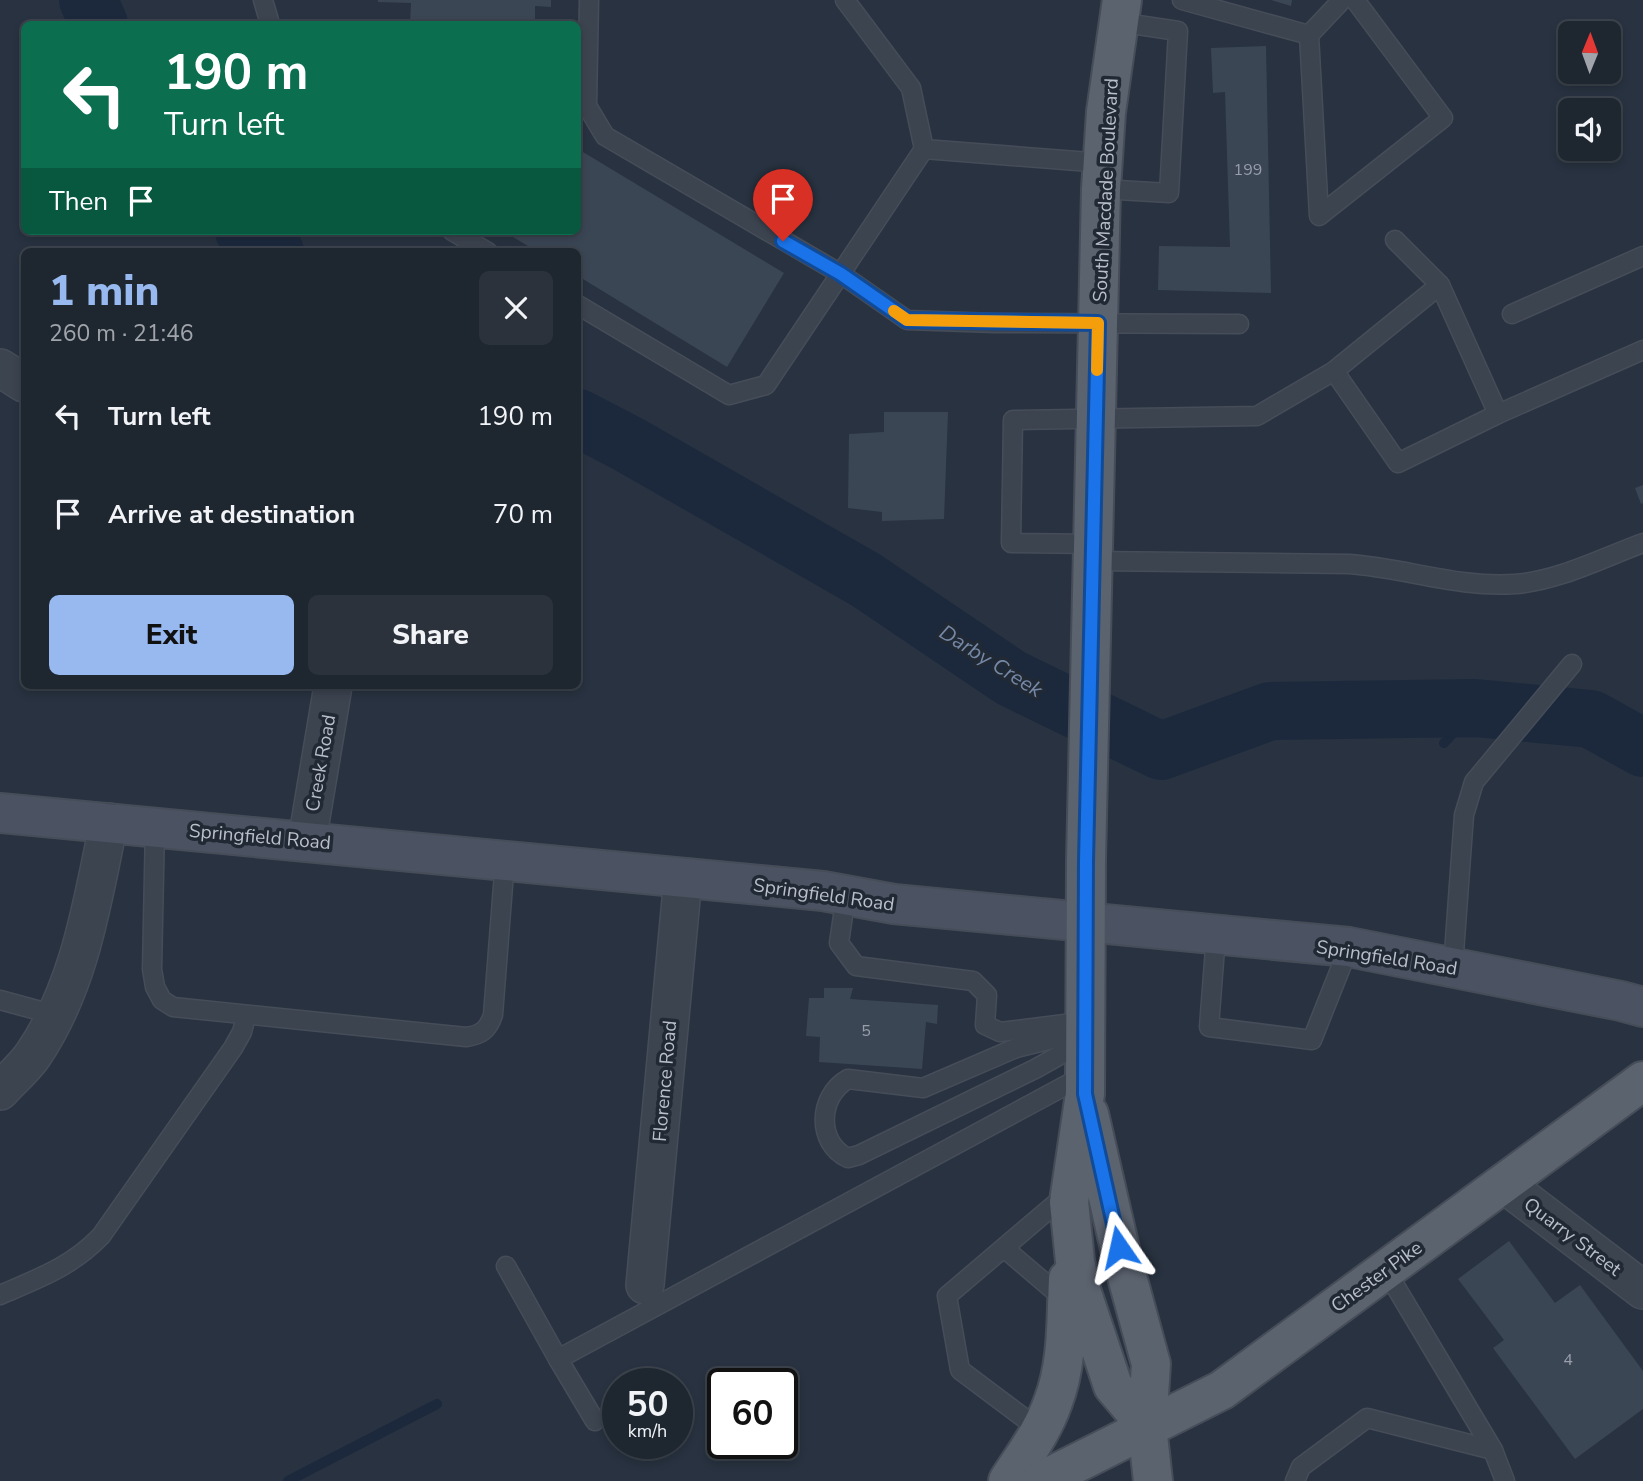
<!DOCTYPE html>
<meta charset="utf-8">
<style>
:root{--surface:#1e2630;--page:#2b323c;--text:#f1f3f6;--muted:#a1a5ab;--line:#3c434c;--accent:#98b9f0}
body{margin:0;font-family:"Nunito Sans",sans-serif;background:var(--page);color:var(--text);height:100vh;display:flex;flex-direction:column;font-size:26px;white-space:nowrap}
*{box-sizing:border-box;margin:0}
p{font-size:23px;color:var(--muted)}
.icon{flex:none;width:38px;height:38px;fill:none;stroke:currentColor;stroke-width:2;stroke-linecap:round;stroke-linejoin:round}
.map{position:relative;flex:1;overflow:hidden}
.drawer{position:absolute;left:21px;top:248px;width:560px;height:441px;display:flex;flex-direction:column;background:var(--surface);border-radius:10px;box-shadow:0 4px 10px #0003,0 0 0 2px var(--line)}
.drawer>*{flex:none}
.hud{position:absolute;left:21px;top:21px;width:560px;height:214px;border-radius:10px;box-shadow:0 4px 10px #0003,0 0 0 2px var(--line);background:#0b6e4f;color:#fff;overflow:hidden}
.needle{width:46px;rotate:1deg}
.buttons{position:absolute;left:1558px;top:21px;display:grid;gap:14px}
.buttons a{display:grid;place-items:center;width:63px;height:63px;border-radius:10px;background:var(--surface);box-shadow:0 4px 10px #0003,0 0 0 2px var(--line);font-size:35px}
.speed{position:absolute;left:602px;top:1368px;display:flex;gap:14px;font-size:35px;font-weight:700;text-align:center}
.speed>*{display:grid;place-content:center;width:91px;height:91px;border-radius:50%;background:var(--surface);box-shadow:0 4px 10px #0003,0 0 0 2px var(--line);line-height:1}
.speed small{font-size:18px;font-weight:400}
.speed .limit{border:4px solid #111;border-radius:10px;background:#fff;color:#111}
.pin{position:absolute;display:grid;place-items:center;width:60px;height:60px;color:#fff;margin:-72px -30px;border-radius:50% 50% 50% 0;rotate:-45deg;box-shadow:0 0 7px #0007}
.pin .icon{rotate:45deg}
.me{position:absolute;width:77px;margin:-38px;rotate:349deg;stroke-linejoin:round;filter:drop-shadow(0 0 5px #0008)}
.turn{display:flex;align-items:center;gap:24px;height:147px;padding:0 28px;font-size:32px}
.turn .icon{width:91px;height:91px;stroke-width:2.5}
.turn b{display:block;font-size:49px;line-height:60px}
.then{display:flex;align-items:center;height:66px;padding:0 28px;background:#0003;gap:14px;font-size:26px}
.round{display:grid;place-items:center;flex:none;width:74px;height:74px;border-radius:10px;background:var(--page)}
.summary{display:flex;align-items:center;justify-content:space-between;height:119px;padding:0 28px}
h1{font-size:42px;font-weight:800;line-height:52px;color:var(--accent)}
.action{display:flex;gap:14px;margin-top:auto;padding:14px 28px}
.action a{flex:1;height:80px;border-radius:10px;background:var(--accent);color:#111;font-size:28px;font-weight:800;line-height:80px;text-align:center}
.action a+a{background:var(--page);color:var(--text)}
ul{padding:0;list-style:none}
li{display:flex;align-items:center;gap:21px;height:98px;padding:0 28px}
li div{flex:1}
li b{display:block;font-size:26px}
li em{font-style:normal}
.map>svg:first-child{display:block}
</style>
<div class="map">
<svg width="1643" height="1481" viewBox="0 0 1643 1481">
<rect width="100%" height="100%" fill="#283240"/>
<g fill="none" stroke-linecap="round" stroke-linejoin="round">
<g stroke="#1c293d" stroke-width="10">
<path d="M1444 743 1476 708"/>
<path d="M288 1481 437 1404"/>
</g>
<g stroke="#1c293d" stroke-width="58">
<path d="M88 0 99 24"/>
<path d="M244 231 275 252"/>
<path d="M578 418 628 444 866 580 1011 678 1161 751 1270 711 1476 708 1591 719 1643 748"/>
</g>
</g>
<g fill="#3b4655">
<path d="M378 0H551V7L535 6V24H410L411 3 378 2Z"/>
<path d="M1271 0H1292L1291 6Z"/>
<path d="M1266 46 1271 293 1158 290 1159 246 1230 247 1225 92 1213 93 1211 48Z"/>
<path d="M578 149 784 273 727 367 578 276V252H538L503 231H578Z"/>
<path d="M884 412H948L944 519 882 521V512L848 508 849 434 884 432Z"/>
<path d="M1643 485V503L1641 504 1635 488Z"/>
<path d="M824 988H853L850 999 938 1005 937 1024 926 1022 922 1069 819 1062 820 1037 806 1036 809 998H824Z"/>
<path d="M1509 1241 1555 1303 1580 1285 1643 1371V1409L1575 1459 1493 1348 1504 1340 1458 1279Z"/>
</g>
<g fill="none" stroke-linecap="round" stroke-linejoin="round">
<defs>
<g id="lane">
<path d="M263 0 270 24"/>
<path d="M589 0 587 106 605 136 841 274 907 320 995 323 1239 324"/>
<path d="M845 0 911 88 924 149 1103 163"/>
<path d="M1182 0 1309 35 1319 216 1443 118 1355 0"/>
<path d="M1309 35 1342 0"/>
<path d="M1101 189 1169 193 1178 31 1118 22"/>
<path d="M452 231 488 252"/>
<path d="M1440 285 1498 414"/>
<path d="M578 305 729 395 766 385 924 149"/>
<path d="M1512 314 1643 256"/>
<path d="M1334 371 1398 463 1498 414 1643 350"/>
<path d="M1094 544 1011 543 1013 420 1257 416 1334 371 1440 285 1395 240"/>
<path d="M1093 561 1349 564C1405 568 1458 588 1515 584 1558 581 1602 558 1643 543"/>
<path d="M155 826 152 969 155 987 162 1000 173 1007 466 1037C481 1035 488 1030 493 1015L505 860"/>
<path d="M846 895 839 943 856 966 973 981 987 995 985 1025 1000 1032 1081 1022"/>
<path d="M1216 935 1209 1027 1312 1040 1349 947"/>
<path d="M1453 967 1464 815 1474 782 1572 664"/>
<path d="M0 1000 55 1015"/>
<path d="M1085 1031 1016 1048 923 1088 848 1079C818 1096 816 1143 848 1158L859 1155 1035 1069 1085 1041"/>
<path d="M1004 1248 1065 1300"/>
<path d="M506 1266 558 1359"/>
<path d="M0 1295C39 1278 71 1267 101 1236L233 1048 242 1032 246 1016"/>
<path d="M595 1421 558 1359 1085 1075"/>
<path d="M1040 1430 960 1370 947 1296 1067 1194"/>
<path d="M1493 1450 1505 1481"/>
<path d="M1295 1481 1301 1467 1367 1418 1493 1450 1385 1269"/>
</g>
<g id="street">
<path d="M0 368 24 383"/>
<path d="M307 841 333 686"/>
<path d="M0 1091C11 1079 24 1068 33 1055 80 986 92 903 109 822"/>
<path d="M1503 1183 1643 1290"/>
<path d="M645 1285 683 878"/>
</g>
<path id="secondary" d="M0 813 823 891 894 904 1349 947 1621 1001 1643 1007"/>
<g id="primary">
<path d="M1122 0 1106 112 1101 189 1086 861 1085 1094 1069 1202 1075 1261 1081 1290 1113 1386 1147 1426"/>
<path d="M1089 1114 1123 1262 1151 1364 1147 1426 1153 1481"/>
<path d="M1008 1481C1024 1456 1043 1431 1053 1402 1068 1363 1066 1320 1068 1279"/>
<path d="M1041 1481 1222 1390 1643 1081"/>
</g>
</defs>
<use href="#lane" stroke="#464d59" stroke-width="21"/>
<use href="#street" stroke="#464d59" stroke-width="40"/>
<use href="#secondary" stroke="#464d59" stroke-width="42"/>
<use href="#primary" stroke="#464d59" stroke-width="42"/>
<use href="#lane" stroke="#3c4450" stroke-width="18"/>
<use href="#street" stroke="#3c4450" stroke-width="37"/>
<use href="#secondary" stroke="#4b5362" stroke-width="38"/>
<use href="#primary" stroke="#5b636f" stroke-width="38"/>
</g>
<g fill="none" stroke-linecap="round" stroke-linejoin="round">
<defs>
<path id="route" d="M783 241 841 274 907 320 1098 323 1086 861 1085 1094 1119 1247"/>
</defs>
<use href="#route" stroke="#114b97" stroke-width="18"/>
<use href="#route" stroke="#1a73e8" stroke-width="12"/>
<path stroke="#f59e0b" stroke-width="12" d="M894 311 907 320 1098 323 1097 370"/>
</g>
<g text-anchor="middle" stroke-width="7" stroke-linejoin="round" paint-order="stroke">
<g font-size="16" fill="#989fab">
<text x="1248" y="175">199</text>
<text x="866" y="1036">5</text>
<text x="1568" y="1365">4</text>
</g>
<g font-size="19" fill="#b9bfca" stroke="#212935">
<text transform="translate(1105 190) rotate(-87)" y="7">South Macdade Boulevard</text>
<text transform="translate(320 763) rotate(-80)" y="7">Creek Road</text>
<text transform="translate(260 836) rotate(5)" y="7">Springfield Road</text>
<text transform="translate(824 894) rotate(8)" y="7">Springfield Road</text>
<text transform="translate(1387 957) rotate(9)" y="7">Springfield Road</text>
<text transform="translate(664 1081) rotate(-85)" y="7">Florence Road</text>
<text transform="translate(1573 1236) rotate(37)" y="7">Quarry Street</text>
<text transform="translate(1376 1276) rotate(-36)" y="7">Chester Pike</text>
</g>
<g font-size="21" font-style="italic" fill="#7589a6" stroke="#212935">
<text transform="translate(991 661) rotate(32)" y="7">Darby Creek</text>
</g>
</g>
</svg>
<div class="buttons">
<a><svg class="needle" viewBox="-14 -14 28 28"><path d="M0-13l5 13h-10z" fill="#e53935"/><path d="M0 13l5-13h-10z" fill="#a1a5ab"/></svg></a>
<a><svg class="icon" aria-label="sound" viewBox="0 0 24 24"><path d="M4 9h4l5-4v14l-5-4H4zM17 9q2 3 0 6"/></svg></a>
</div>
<div class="speed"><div>50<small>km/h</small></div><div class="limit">60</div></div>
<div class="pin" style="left:783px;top:241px;background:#d93025"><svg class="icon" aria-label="arrive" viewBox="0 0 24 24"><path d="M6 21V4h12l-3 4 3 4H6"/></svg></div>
<svg class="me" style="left:1119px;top:1247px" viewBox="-20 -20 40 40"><path d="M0-17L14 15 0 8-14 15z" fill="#1a73e8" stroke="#fff" stroke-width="4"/></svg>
<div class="hud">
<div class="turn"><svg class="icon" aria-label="left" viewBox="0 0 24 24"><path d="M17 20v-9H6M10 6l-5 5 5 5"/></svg><div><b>190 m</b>Turn left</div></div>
<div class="then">Then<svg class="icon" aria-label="arrive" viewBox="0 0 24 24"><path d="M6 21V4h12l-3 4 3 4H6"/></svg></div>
</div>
<section class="drawer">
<div class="summary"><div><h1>1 min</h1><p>260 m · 21:46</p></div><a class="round"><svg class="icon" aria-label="close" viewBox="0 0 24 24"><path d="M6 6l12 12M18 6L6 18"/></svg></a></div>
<ul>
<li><svg class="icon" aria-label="left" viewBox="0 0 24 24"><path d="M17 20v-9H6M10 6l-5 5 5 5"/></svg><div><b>Turn left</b></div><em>190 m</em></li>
<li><svg class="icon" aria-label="arrive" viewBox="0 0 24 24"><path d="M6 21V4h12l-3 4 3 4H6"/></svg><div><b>Arrive at destination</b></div><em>70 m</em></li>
</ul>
<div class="action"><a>Exit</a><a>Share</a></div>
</section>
</div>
